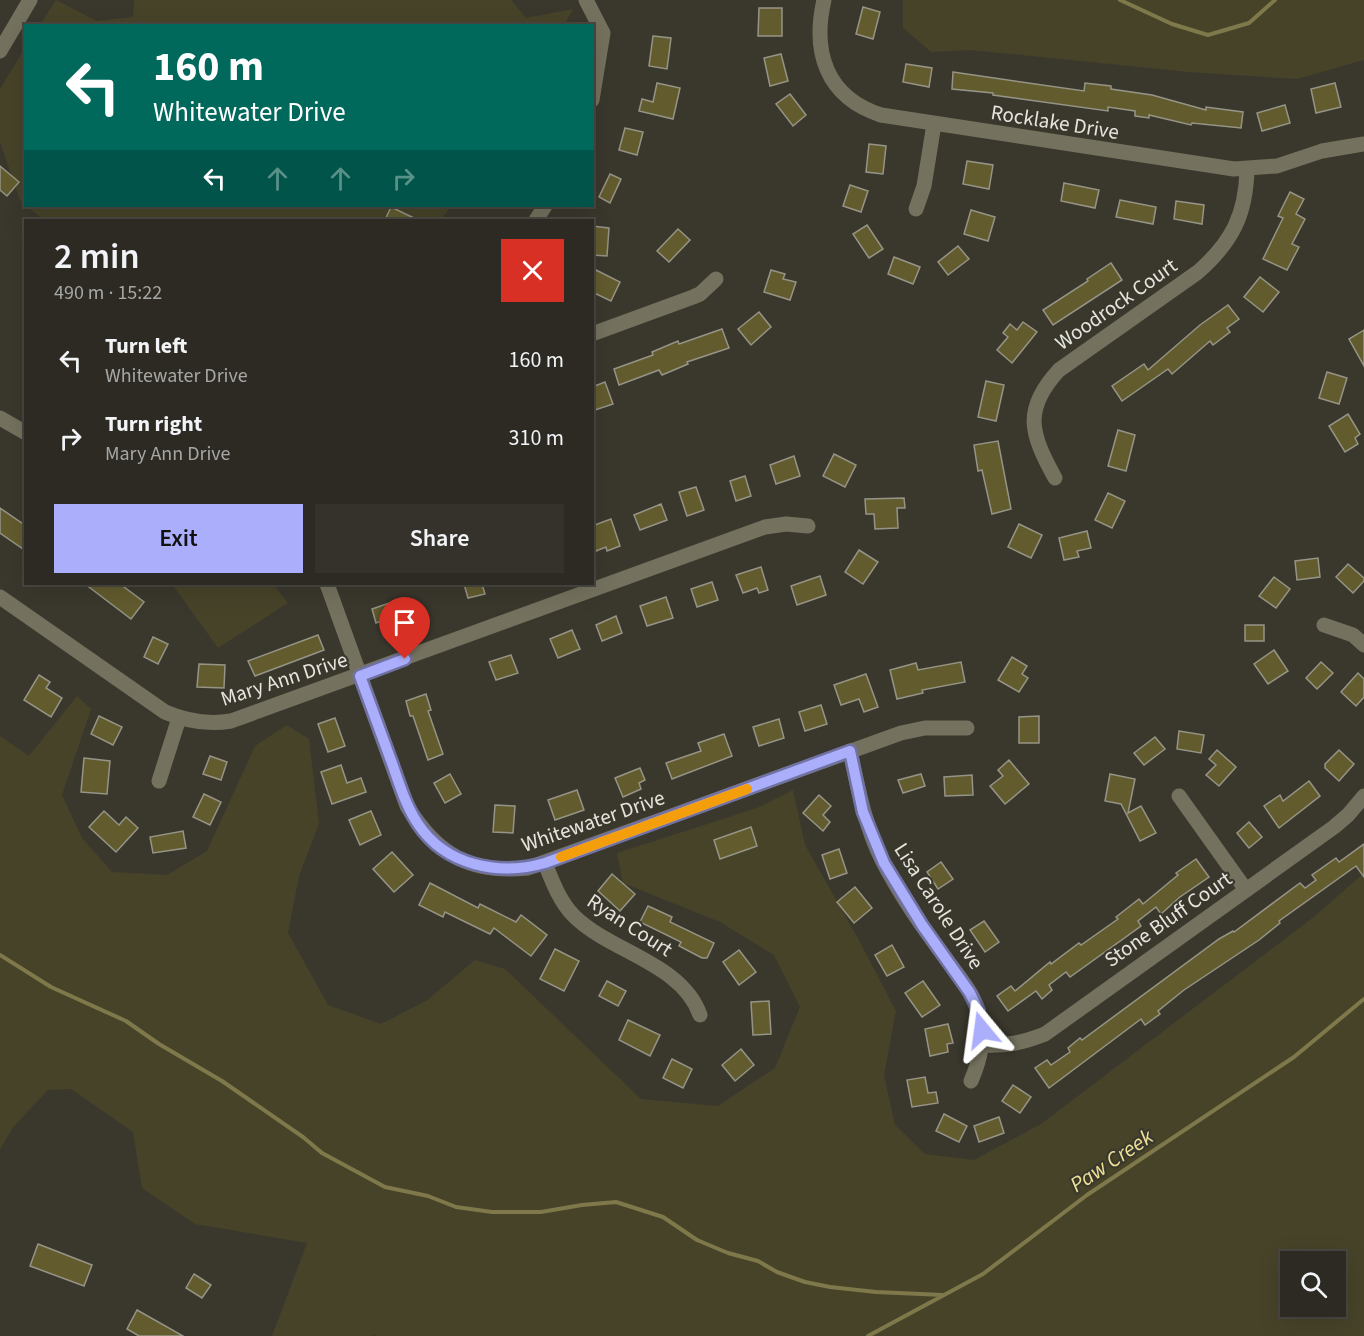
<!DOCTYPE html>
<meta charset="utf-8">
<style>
:root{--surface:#2c2a22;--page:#34322a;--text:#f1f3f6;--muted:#a6a7a5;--line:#484640;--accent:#abaffb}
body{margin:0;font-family:"Source Sans 3",sans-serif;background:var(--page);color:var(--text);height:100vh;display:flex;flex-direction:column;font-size:22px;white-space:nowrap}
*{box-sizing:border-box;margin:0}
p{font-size:20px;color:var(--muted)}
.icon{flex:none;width:33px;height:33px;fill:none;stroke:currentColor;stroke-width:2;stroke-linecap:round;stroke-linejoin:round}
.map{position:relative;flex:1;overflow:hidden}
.panel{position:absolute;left:24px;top:219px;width:570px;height:366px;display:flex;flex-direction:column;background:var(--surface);border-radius:0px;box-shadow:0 6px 24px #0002,0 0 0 2px var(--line)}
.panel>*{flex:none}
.top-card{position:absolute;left:24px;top:24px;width:570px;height:183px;border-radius:0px;box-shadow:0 6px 24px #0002,0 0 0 2px var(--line);background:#00695c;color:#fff;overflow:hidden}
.controls{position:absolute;left:1280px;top:1251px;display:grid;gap:12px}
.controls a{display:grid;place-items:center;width:66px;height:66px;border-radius:0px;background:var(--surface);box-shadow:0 6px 24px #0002,0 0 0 2px var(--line);font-size:30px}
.pin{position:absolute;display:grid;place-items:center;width:51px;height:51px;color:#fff;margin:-62px -26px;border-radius:50% 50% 50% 0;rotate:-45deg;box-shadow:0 0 6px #0007}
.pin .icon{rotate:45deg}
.me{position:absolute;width:66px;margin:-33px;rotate:344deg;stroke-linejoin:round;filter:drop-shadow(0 0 4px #0008)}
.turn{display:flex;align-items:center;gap:21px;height:126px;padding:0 30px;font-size:27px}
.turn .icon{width:78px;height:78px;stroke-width:2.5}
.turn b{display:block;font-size:42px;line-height:51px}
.lanes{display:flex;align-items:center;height:57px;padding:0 30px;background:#0003;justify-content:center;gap:30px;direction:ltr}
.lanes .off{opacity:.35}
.round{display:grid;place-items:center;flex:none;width:63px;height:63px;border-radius:0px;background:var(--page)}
.overview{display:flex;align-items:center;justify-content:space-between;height:102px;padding:0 30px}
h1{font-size:36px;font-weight:600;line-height:45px}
.cta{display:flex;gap:12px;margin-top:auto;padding:12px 30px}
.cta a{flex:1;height:69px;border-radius:0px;background:var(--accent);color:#111;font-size:24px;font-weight:600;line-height:69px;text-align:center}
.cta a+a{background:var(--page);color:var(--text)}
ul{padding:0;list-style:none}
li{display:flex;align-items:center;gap:18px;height:78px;padding:0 30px}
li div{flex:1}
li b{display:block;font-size:22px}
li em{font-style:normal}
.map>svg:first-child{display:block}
</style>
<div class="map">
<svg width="1364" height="1336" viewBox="0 0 1364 1336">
<rect width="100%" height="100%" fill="#3a382d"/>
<g fill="#474329" fill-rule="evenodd">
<path d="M56 0 97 21 133 17 134 0H511L526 18 573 9 564 26 40 25Z"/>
<path d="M903 0H1364V60L1297 79 1189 72 970 50 931 52 903 28Z"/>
<path d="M25 48V205L20 200 0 142V89Z"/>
<path d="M26 206H451L441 220H44Z"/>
<path d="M172 584H273L288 603 218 648Z"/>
<path d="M77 696 91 709 62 795 82 838 112 872 167 875 207 851 255 746 287 725 309 739 319 824 299 876 288 933 328 1005 381 1024 426 1001 475 960 505 969 641 1099 718 1106 775 1068 800 1007 774 955 720 922 623 883 617 853 757 808 793 790 805 845 860 942 896 1011 884 1075 895 1125 925 1154 974 1160 1041 1124 1315 916 1364 873V1336H376L374 1334 371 1336H272L307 1243 195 1224 142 1188 133 1132 71 1089 48 1090 14 1126 0 1149V736L29 756ZM1290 1262H1335V1306H1290Z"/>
</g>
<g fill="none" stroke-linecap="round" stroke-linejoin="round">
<g stroke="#7f784a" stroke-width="4">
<path d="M1120 0 1172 24 1208 35 1249 23 1275 0"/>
<path d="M0 955 51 987 126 1021 159 1044 222 1081 303 1137 322 1153 385 1187 428 1196 456 1207 492 1212H541L582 1205 616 1202 663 1217 697 1240 728 1253 758 1261 777 1272 805 1282 830 1287 876 1292 943 1295"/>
<path d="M868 1336 983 1274 1087 1195 1294 1057 1364 999"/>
</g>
</g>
<g fill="#625b2e" stroke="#969487" stroke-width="1.5">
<path d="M863 7 880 12 873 39 856 34Z"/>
<path d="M759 8H782V36H758Z"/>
<path d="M653 36 671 38 667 69 649 66Z"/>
<path d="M781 54 788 81 770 86 764 58Z"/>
<path d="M906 64 932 68 929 87 903 82Z"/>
<path d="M953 72 1084 91 1085 83 1111 86V89L1152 95 1206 110V107L1243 112 1241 128 1192 123 1191 125 1149 115V118L1135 116V111L1108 107V111L993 95V93L952 89Z"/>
<path d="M657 83 680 88 673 119 639 111 642 99 653 102Z"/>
<path d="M1335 83 1341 107 1316 113 1311 89Z"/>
<path d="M790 94 806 115 793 126 776 104Z"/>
<path d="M1285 105 1290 123 1262 131 1257 113Z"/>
<path d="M625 128 643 132 637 155 619 150Z"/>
<path d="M869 144 886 146 883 174 866 172Z"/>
<path d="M967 161 993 165 989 189 963 184Z"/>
<path d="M0 166 19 182 7 196 0 190Z"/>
<path d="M610 174 621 179 610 203 599 197Z"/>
<path d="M1064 183 1099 190 1095 208 1061 201Z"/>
<path d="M850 185 868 191 861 212 843 206Z"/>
<path d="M1290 192 1304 199 1296 214 1305 219 1292 244 1299 247 1287 270 1263 259 1283 218 1278 216Z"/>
<path d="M1120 200 1156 207 1153 224 1116 217Z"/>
<path d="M1176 201 1204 205 1202 224 1174 219Z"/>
<path d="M391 207 418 220H385Z"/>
<path d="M971 210 995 217 988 241 964 234Z"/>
<path d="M867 225 883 249 869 258 853 234Z"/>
<path d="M592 226 609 228 607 256 592 255Z"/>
<path d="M678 229 690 240 669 262 657 251Z"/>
<path d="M958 246 969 259 948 275 938 262Z"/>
<path d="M894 257 920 267 913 284 888 274Z"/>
<path d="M1111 263 1122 280 1053 325 1043 310 1088 281 1087 279Z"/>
<path d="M596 270 620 282 611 301 592 292V276Z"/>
<path d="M771 270 785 274 783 279 796 282 790 300 764 292Z"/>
<path d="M1260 277 1279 292 1263 312 1244 297Z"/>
<path d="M1228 305 1239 319 1227 328 1230 332 1213 345 1210 341 1172 374 1168 369 1122 401 1112 386 1144 364 1148 370 1200 325Z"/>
<path d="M759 312 771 327 751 345 738 329Z"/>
<path d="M1023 322 1037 332 1012 363 997 350 1008 337 1003 333 1010 324 1017 330Z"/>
<path d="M722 329 729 348 687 362 688 364 662 375 659 370 619 385 614 369 653 355 652 352 678 341 679 344Z"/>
<path d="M1364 330V366L1349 339Z"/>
<path d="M1327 372 1347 378 1339 404 1319 398Z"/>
<path d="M986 381 1004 385 996 421 978 417Z"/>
<path d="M605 382 613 404 592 411V387Z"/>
<path d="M1348 414 1360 434 1355 438 1358 444 1345 452 1329 426Z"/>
<path d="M1118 430 1135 435 1126 471 1108 466Z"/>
<path d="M998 441 1011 509 992 514 982 470 978 471 974 445Z"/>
<path d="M834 454 856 465 845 487 823 476Z"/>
<path d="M794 456 800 476 776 484 770 465Z"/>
<path d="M745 476 751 496 736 501 730 481Z"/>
<path d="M696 487 704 510 687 516 679 492Z"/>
<path d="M1108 493 1125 501 1112 528 1095 520Z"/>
<path d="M904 498 905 508H897L898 528 875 529 874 514H866L865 499Z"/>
<path d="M661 504 667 520 640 530 634 515Z"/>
<path d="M0 508 26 526V551L0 533Z"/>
<path d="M611 519 620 546 607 551 606 547 596 551 592 542V526Z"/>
<path d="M1019 524 1042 535 1031 558 1008 547Z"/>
<path d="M1087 531 1091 548 1077 551 1079 557 1064 560 1059 538Z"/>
<path d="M859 550 878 562 863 584 845 572Z"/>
<path d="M1318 558 1320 577 1297 580 1295 561Z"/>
<path d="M1348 564 1364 578V581L1353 593 1336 577Z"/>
<path d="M761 567 768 590 759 593 757 588 743 593 736 575Z"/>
<path d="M820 576 826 595 797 605 791 586Z"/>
<path d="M1274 577 1290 589 1276 608 1259 596Z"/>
<path d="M712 582 718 600 697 607 691 589Z"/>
<path d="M85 584H120L144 602 131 619Z"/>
<path d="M464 584H482L485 594 468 598Z"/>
<path d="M666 597 673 618 647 626 640 606Z"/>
<path d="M401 599 410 630 391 636 386 619 376 623 372 609Z"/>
<path d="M616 616 622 633 602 641 596 625Z"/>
<rect x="1245" y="625" width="19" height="16"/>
<path d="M572 630 580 649 558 658 550 639Z"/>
<path d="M318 635 324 650 255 676 248 661Z"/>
<path d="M153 637 168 644 158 664 144 657Z"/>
<path d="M1274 650 1288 671 1268 684 1254 664Z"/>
<path d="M511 655 518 673 496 680 489 662Z"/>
<path d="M1012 657 1027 666 1022 674 1028 678 1019 692 998 680Z"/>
<path d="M961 662 965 682 922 690 923 693 897 699 890 670 916 663 918 670Z"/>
<path d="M1321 662 1333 673 1317 689 1306 678Z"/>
<path d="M199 664 225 665 224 688 197 687Z"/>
<path d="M1358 673 1364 679V697L1356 706 1341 692Z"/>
<path d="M866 674 878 707 864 712 859 699 841 705 834 685Z"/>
<path d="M39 675 50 682 46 688 62 698 51 717 24 700Z"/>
<path d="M426 694 431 710 428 711 443 754 428 760 413 716H410L406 701Z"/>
<path d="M821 705 827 724 805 731 799 712Z"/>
<path d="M99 716 122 727 113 745 91 734Z"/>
<path d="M1039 716V743H1019V717Z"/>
<path d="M335 718 345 746 328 752 318 724Z"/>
<path d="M779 719 784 738 759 746 753 727Z"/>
<path d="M1179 731 1204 735 1201 753 1177 749Z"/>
<path d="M724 734 732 756 672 779 666 763 701 751 698 743Z"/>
<path d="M1155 737 1165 749 1144 765 1134 753Z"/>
<path d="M1217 750 1236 767 1219 786 1206 775 1216 765 1209 759Z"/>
<path d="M1339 750 1354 764 1339 781 1325 768V764Z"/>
<path d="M210 756 227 762 221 780 203 774Z"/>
<path d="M84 758 110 761 107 794 81 792Z"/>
<path d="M1009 760 1029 784 1005 804 990 786 1003 776 998 770Z"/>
<path d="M341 765 347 783 361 778 366 792 332 804 321 772Z"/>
<path d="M640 768 645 780 639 783 641 789 623 797 615 778Z"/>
<path d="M450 774 461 794 445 803 434 783Z"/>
<path d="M921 774 925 786 903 793 898 780Z"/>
<path d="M1110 774 1135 779 1128 813 1141 806 1156 833 1140 841 1121 804 1105 801Z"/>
<path d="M972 775 973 795 945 796 944 777Z"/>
<path d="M1309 781 1320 796 1279 828 1264 806 1280 795 1283 801Z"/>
<path d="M577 790 584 810 555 820 548 800Z"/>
<path d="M204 794 221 802 210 825 193 817Z"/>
<path d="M819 795 831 806 823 815 830 822 823 831 803 813Z"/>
<path d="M495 805 515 806 513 833 493 832Z"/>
<path d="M104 811 119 825 126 817 138 828 116 852 89 827Z"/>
<path d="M371 811 381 835 360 845 349 820Z"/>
<path d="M1249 822 1262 837 1249 848 1237 833Z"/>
<path d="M751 827 757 846 720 859 714 840Z"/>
<path d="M183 831 186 848 153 853 150 837Z"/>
<path d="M1364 844V877L1356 866 1279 921 1280 923 1259 940 1184 990 1158 1011 1160 1014 1145 1025 1141 1019 1049 1088 1035 1068 1047 1060 1051 1065 1070 1052 1068 1048 1080 1038 1082 1040 1219 939 1233 931 1234 932 1300 883 1305 888 1316 880 1312 875 1336 858 1339 862Z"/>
<path d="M839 849 847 873 830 879 822 855Z"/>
<path d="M392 852 413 875 394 892 373 869Z"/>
<path d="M1196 859 1209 877 1180 897 1161 914 1156 907 1138 921 1141 926 1070 977 1066 972 1049 985 1052 990 1042 999 1036 991 1008 1011 997 996 1011 986 1015 991 1050 962 1051 964 1079 943 1081 945 1118 919 1116 917 1139 899 1143 904 1178 875 1176 873Z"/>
<path d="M941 862 953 879 938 889 927 872Z"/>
<path d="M612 874 635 894 620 911 598 891Z"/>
<path d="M430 883 478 908 480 904 516 922 521 915 547 935 531 956 494 928 490 934 445 912 443 917 419 905Z"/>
<path d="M855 887 872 908 854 923 837 902Z"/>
<path d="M648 906 672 917 670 922 714 943 707 958H702L679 946 681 942 640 922Z"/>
<path d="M984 921 999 942 985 952 970 930Z"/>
<path d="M892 945 904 967 887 976 875 955Z"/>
<path d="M555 949 579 961 564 991 540 979Z"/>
<path d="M739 950 756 972 739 985 723 962Z"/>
<path d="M607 981 626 991 618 1006 599 996Z"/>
<path d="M923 981 940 1005 922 1017 905 993Z"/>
<path d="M769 1001 771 1034 753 1035 751 1002Z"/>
<path d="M628 1020 660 1035 650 1056 619 1040Z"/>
<path d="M948 1024 953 1043 947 1044 948 1052 930 1056 925 1029Z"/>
<path d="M741 1049 754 1065 735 1081 722 1065Z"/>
<path d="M672 1059 692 1069 683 1088 663 1078Z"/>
<path d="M925 1077 928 1093 936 1092 938 1103 912 1107 907 1080Z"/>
<path d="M1013 1085 1031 1097 1020 1113 1002 1101Z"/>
<path d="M944 1114 967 1126 959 1142 936 1131Z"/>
<path d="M999 1117 1004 1133 979 1142 974 1126Z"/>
<path d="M38 1244 92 1265 84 1286 30 1266Z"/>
<path d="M194 1274 211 1285 202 1298 186 1288Z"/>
<path d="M137 1310 183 1336H139L127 1329Z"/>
</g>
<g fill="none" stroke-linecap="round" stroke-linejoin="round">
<g stroke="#74715e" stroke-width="15">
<path d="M586 0 603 33 592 100"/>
<path d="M824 0C812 52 826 97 881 115L1234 169 1277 166 1322 151 1364 144"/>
<path d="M0 51 30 0"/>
<path d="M916 209 924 186 934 124"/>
<path d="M536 220 545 206"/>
<path d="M592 334 693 297 700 294 716 279"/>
<path d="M0 418 26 433"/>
<path d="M1055 478C1031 434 1022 410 1059 370L1198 272C1232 242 1246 215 1247 169"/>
<path d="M327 584 407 806C437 855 471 874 528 868L901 733 925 728H967"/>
<path d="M0 597 165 712C186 721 208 725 231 721L765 527 786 524 808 526"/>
<path d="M1324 625 1353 635 1364 645"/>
<path d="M850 751C858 788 865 826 882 860 899 894 922 926 944 956 956 973 972 991 978 1010 986 1035 981 1058 971 1081"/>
<path d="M159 781 179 718"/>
<path d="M1179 796 1246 890"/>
<path d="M545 863C552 881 560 902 574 916 610 952 682 963 700 1015"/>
<path d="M983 1045C1007 1046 1022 1043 1045 1034L1334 827 1348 815 1364 796"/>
</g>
</g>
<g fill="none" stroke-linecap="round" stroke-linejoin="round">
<defs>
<path id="route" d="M405 659 360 676C371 706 382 736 393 766 400 786 406 806 418 824 446 866 499 876 545 863L850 751 863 812 884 863 922 925 970 993 978 1010 982 1030"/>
</defs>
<use href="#route" stroke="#6f72a3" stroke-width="15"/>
<use href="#route" stroke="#abaffb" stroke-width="10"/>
<path stroke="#f59e0b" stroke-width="10" d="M561 857 747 789"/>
</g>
<g text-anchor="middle" stroke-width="4.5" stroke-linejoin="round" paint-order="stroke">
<g font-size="21" fill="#e5e4dd" stroke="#3a382d">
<text transform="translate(1055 122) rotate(9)" y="7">Rocklake Drive</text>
<text transform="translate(1116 304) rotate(-35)" y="7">Woodrock Court</text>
<text transform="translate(284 679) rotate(-18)" y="7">Mary Ann Drive</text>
<text transform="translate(593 821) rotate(-19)" y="7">Whitewater Drive</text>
<text transform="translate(939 906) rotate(57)" y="7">Lisa Carole Drive</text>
<text transform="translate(1168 919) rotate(-35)" y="7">Stone Bluff Court</text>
<text transform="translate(630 925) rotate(33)" y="7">Ryan Court</text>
</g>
<g font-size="22" font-style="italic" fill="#eee297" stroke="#3a382d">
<text transform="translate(1111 1160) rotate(-34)" y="8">Paw Creek</text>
</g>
</g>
</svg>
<div class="controls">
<a><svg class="icon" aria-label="search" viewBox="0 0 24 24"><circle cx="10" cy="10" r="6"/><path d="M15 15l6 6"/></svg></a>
</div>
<div class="pin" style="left:405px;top:659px;background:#d93025"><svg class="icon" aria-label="arrive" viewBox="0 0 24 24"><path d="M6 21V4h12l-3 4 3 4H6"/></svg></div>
<svg class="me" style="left:982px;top:1030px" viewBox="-20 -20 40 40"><path d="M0-17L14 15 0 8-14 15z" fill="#abaffb" stroke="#fff" stroke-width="4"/></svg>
<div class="top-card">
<div class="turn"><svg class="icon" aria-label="left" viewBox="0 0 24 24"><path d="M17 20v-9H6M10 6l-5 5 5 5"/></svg><div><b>160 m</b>Whitewater Drive</div></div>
<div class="lanes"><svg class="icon" aria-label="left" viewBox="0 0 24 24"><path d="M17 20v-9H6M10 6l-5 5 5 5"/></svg><svg class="icon off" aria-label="ahead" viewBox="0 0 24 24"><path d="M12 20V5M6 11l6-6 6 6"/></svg><svg class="icon off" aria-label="ahead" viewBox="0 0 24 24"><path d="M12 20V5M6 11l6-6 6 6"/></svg><svg class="icon off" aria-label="right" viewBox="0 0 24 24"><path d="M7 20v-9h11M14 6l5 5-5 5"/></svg></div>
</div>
<section class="panel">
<div class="overview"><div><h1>2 min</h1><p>490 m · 15:22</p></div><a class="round" style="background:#d93025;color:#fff"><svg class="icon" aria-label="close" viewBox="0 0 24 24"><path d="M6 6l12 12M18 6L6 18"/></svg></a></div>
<ul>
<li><svg class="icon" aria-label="left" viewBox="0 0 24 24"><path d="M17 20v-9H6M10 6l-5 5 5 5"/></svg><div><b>Turn left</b><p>Whitewater Drive</p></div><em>160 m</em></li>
<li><svg class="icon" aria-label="right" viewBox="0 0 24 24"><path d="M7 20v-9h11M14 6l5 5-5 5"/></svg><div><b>Turn right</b><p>Mary Ann Drive</p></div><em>310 m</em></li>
</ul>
<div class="cta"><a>Exit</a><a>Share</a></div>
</section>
</div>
